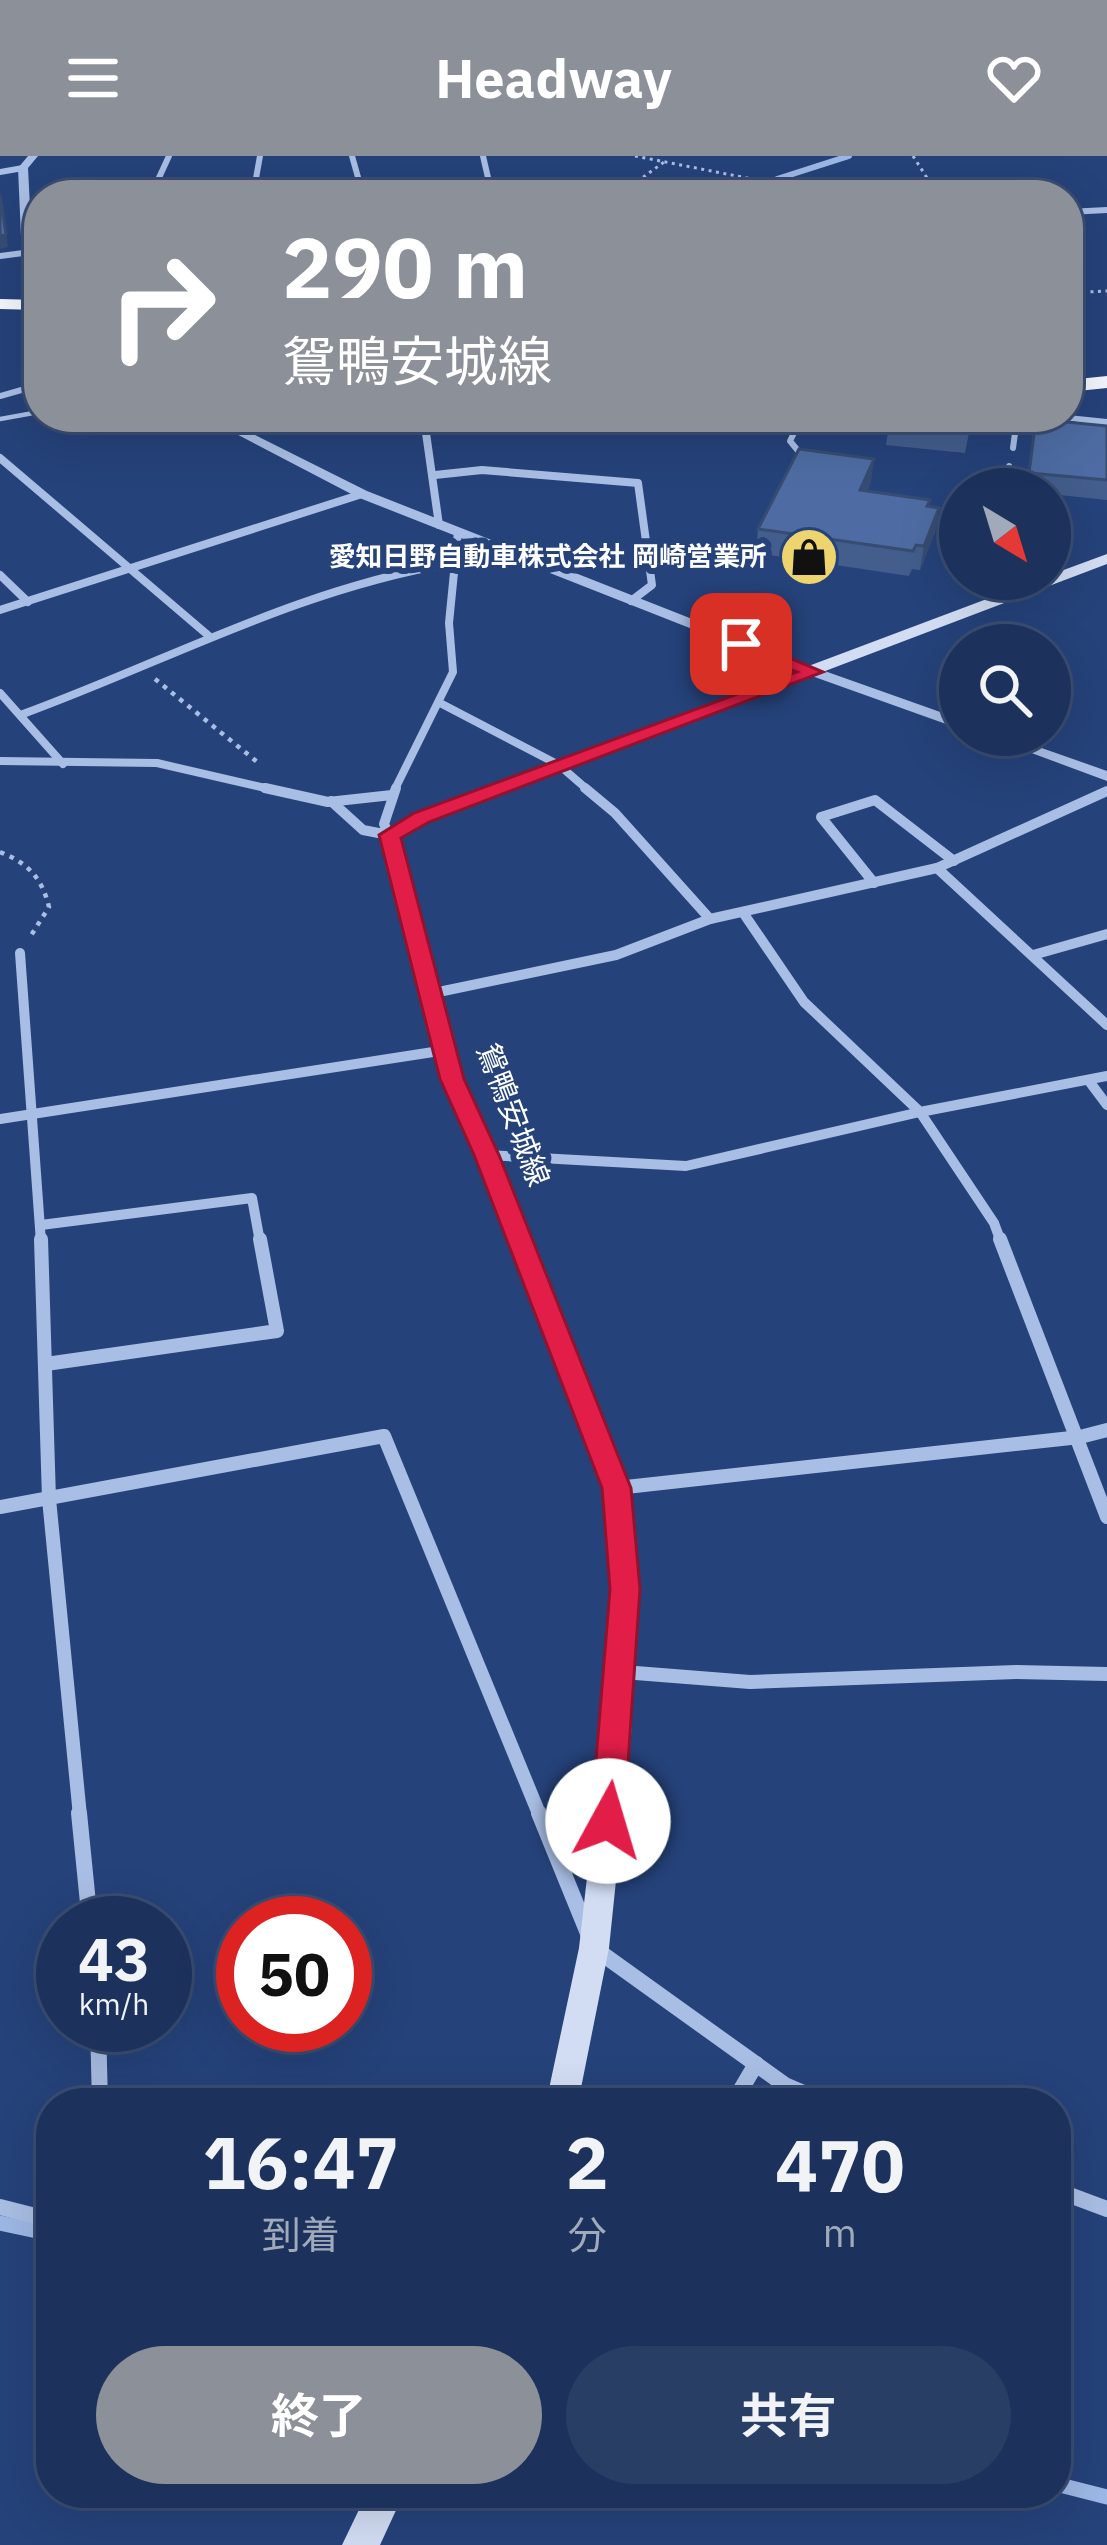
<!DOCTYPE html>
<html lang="ja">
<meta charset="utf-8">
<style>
:root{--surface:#1c325c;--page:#293e65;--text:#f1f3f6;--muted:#a0aabb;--line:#3a4d72;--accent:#8c9099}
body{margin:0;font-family:"IBM Plex Sans","Noto Sans JP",sans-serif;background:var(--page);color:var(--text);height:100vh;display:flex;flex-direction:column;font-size:45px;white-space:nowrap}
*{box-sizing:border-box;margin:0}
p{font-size:39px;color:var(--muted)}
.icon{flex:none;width:66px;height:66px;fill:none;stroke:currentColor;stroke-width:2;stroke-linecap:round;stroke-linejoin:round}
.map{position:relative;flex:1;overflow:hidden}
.panel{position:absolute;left:36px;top:1932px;width:1035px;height:420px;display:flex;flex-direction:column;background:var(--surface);border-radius:48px;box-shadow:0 12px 48px #0002,0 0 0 3px var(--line)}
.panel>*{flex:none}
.banner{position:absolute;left:24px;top:24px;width:1059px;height:252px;border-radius:48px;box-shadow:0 12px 48px #0002,0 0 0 3px var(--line);background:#8c9099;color:#fff;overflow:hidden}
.needle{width:78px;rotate:142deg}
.tools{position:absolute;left:939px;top:312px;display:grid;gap:24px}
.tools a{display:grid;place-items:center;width:132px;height:132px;border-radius:50%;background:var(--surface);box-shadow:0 12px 48px #0002,0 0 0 3px var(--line);font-size:60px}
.speed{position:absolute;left:36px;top:1740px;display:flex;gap:24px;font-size:60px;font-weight:700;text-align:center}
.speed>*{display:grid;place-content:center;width:156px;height:156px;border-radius:50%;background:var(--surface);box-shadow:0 12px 48px #0002,0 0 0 3px var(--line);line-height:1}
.speed small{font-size:30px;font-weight:400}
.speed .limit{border:18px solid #d22;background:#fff;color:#111}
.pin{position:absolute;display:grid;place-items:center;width:102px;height:102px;color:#fff;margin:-51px;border-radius:24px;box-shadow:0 6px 18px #0006}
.me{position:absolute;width:132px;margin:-66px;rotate:6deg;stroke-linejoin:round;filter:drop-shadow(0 0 9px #0008)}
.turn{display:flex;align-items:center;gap:42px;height:252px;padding:0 60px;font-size:54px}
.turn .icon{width:156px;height:156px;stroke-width:2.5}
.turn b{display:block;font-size:84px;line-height:102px}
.eta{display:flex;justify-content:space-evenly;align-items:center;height:204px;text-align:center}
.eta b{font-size:72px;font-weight:700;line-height:84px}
.primary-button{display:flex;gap:24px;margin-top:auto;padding:24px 60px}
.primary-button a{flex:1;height:138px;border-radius:72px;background:var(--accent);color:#fff;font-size:48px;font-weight:700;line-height:138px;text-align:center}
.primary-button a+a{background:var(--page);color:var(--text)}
header{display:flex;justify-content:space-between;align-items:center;height:156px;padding:0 60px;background:var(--accent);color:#fff;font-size:54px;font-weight:700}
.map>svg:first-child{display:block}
</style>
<header><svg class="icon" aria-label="menu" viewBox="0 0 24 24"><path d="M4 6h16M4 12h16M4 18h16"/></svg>Headway<svg class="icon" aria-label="heart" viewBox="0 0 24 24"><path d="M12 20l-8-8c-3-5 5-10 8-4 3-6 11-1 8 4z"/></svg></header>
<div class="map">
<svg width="1107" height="2389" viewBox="0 0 1107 2389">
<rect width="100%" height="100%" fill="#25427a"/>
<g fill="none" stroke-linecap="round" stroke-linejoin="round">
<path stroke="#9db8e5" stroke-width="6" d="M777 23 849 0"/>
<g stroke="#9db8e5" stroke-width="15">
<path d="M0 2067 51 2078"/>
<path d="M1056 2328 1107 2341"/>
</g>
<g stroke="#a9bee4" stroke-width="3" stroke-dasharray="3 4.5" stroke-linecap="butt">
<path d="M635 0 752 23 729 39"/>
<path d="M913 0 938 39"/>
<path d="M631 30 664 6"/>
<path d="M1068 137 1107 135"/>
</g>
<g stroke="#a9bee4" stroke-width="4.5" stroke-dasharray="4.5 6" stroke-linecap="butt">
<path d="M155 523 261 609"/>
<path d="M0 696C28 707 42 722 49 751L30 781"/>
</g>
<g stroke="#a9bee4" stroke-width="4.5">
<path d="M0 263 39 256"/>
<path d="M792 280 801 261"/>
<path d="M1015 280 1018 261"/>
</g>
<g stroke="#a9bee4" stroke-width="6">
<path d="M794 277 790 285 804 302"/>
<path d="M1013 292 1015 277"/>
<path d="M1005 333 1009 310"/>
</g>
<g stroke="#a9bee4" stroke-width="6">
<path d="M352 0 363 39"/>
<path d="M483 0 492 39"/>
<path d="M0 16 23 12"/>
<path d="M151 39 169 0"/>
<path d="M253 39 260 0"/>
<path d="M506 39 596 35 614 39"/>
<path d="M1068 56 1107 54"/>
<path d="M0 100 39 95"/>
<path d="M0 240 39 229"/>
<path d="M423 261 427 280"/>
</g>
<g stroke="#a9bee4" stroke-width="8">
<path d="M426 277 439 369"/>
<path d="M0 302 209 480"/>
<path d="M435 319 482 314 638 327 652 429 631 445"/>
<path d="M0 419 28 446"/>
<path d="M0 454 362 338"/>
<path d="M0 537 63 608"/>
<path d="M440 547 559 609 589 635"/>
<path d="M23 558C170 504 296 434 452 407"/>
<path d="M0 605 157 607 278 635"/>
<path d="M394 635 453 516 449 467 458 376"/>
</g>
<g stroke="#a9bee4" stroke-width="10">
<path d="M265 632 328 646 392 639"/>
<path d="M585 632 615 657 710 763"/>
<path d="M331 645 363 674 389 679 384 668 396 632"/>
<path d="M937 712 1107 869"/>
<path d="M874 727 821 661 875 644 954 705"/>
<path d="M744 758 804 846 920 956 994 1067 1001 1086"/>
<path d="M20 797 41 1086"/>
<path d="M1033 799 1107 778"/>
<path d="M429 838 616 799 710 763 937 712 1107 635"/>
<path d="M1089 925 1107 949"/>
<path d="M0 963 446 894"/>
<path d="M487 999 686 1010 920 956 1107 920"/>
<path d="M41 1069 252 1042 260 1086"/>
</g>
<g stroke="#a9bee4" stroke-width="14">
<path d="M41 1083 49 1343 80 1660"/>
<path d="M1000 1083 1107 1361"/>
<path d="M46 1208 277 1175 260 1083"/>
<path d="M617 1332 1080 1281 1107 1274"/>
<path d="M0 1351 384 1280 540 1660"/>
<path d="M623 1516 750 1526 1016 1516 1107 1518"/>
</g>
<g stroke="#a9bee4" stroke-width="16">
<path d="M79 1657 90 1767"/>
<path d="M539 1657 594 1792 785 1929 827 1947"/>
<path d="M98 1869 100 1947"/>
<path d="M733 1947 756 1908"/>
<path d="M1056 2034 1107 2053"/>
<path d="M0 2051 51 2064"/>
</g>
<g fill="#a9bee4" fill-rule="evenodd">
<path d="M28 0H38L28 12 35 148 39 159 24 149 18 12Z"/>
<path d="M1068 259 1107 263V271L1048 261Z"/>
<path d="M204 261H219L367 335 819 513 960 563V573L809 519 357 341Z"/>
<path d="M983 579H1005L1107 615V625Z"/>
</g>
<g fill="#d2ddf4" fill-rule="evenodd">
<path d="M1107 398V408L427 666 399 681 463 923 498 999 630 1332 638 1434 631 1580 609 1792 578 1947H546L579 1792 603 1580 612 1434 604 1332 476 999 441 923 380 679 415 658 1040 423H1050V419Z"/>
<path d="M367 2337H404L380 2389H342Z"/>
</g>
<g fill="#f4f6fe" fill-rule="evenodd">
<path d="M0 143 39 144V154L0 153Z"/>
<path d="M1107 220V232L1068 236V224Z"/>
</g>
</g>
<g fill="#435d8c">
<path d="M972 261 965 297 886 289 889 269Z"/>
<path d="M1036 263 1107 270V344L1050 338V333H1026Z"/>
<path d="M871 327 867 335 939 352 935 376 920 414 912 413 909 420 756 397 758 373Z"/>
</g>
<g fill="#374c72">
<path d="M0 35 8 91 0 93Z"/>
<path d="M874 303 871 327 857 358 860 334Z"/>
<path d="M939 352 935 376 920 414 924 390Z"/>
</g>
<g fill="#4e6ca3" stroke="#374c72" stroke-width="3">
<path d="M0 39 6 79 0 80Z"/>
<path d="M891 261H971L968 277 889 269Z"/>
<path d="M1036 263 1107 270V324L1029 317Z"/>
<path d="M799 293 874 303 860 334 930 344 927 350 939 352 924 390 916 389 913 395 758 373Z"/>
</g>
<path fill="#e11d48" stroke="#92132f" stroke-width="3" d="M734 484H747L823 516 429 666 401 682 464 923 499 999 631 1332 640 1433 624 1665 620 1676 608 1680 596 1676 591 1665 610 1433 602 1332 474 999 440 923 379 679 414 657 797 516 734 491Z"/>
<defs>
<symbol id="shop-disc" viewBox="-11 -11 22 22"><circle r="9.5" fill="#edd46e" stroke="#25427a"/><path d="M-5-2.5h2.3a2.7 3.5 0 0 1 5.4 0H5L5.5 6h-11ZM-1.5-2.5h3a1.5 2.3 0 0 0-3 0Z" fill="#111"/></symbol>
</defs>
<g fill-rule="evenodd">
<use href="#shop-disc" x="776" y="368" width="66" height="66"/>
</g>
<g text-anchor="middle" stroke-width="12" stroke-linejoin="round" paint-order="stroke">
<g font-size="27" font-weight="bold" fill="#fff" stroke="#25427a" text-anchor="end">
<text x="767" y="410">愛知日野自動車株式会社 岡崎営業所</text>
</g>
<g font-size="30" fill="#fff" stroke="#25427a">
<text transform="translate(513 959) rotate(69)" y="10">鴛鴨安城線</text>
</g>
</g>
</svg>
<div class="tools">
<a><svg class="needle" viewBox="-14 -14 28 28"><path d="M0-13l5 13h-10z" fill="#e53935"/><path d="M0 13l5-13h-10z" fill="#a0aabb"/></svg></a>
<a><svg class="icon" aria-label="search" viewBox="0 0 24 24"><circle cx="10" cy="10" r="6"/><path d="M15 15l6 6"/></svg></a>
</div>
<div class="speed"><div>43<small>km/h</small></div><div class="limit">50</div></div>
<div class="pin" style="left:741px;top:488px;background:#d93025"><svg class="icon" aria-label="arrive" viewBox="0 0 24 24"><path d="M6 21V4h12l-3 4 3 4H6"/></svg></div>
<svg class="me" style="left:608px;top:1665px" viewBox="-20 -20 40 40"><circle r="19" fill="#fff"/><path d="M0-13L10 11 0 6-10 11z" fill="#e11d48"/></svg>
<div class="banner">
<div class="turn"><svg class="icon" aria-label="right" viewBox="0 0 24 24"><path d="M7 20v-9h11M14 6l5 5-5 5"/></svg><div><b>290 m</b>鴛鴨安城線</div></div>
</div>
<section class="panel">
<div class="eta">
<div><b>16:47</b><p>到着</p></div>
<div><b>2</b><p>分</p></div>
<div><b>470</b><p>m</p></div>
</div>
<div class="primary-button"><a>終了</a><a>共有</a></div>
</section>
</div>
